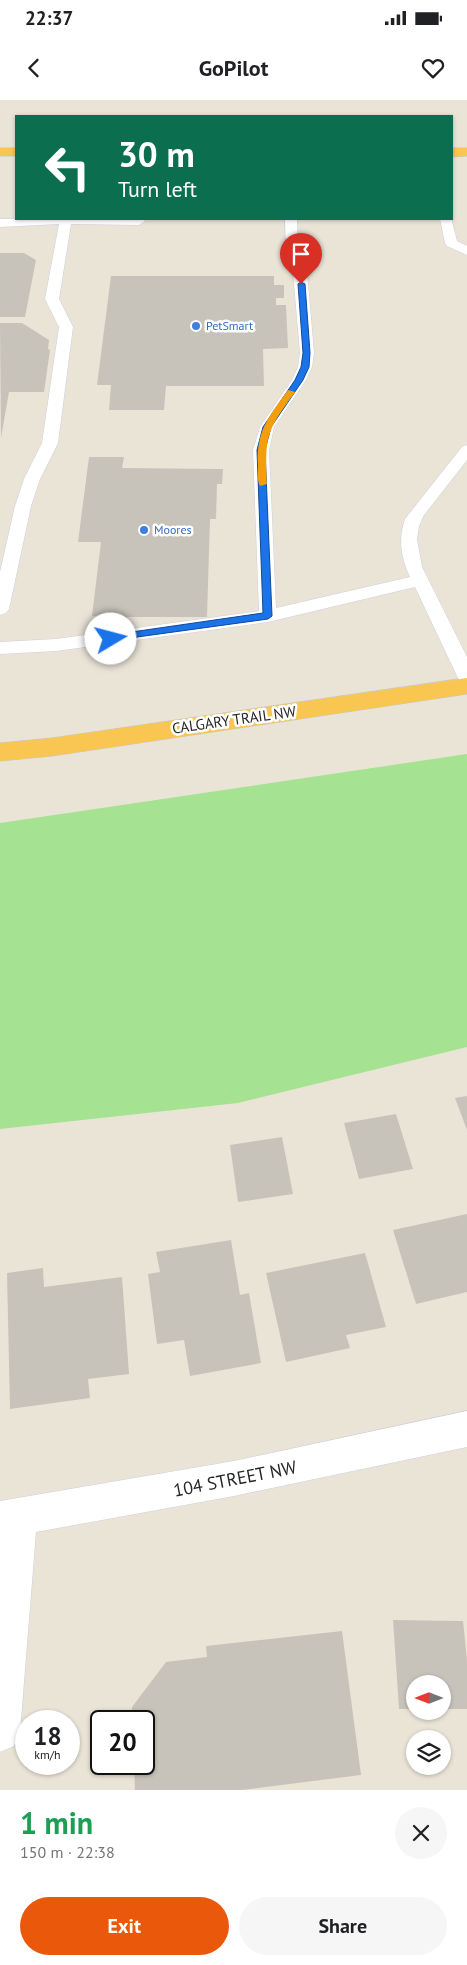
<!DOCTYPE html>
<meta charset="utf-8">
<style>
:root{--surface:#fff;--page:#f6f6f6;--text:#202124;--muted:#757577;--accent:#ea580c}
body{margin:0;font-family:"PT Sans",sans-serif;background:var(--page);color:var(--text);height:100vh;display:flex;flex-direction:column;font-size:19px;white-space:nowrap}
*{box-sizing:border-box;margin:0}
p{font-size:16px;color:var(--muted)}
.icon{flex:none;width:28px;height:28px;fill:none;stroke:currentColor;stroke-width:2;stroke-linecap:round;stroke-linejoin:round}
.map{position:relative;height:1690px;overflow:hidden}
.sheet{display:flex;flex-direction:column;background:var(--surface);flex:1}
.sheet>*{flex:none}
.guide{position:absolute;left:15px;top:15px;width:438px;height:105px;border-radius:0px;box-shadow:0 1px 4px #0004;background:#0b6e4f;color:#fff;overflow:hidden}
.needle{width:32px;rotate:270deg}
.buttons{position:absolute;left:406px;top:1575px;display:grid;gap:10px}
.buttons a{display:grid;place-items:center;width:45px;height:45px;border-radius:50%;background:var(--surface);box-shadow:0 1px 4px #0004;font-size:25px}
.speed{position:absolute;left:15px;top:1610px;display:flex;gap:10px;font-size:25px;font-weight:700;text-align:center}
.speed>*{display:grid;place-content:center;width:65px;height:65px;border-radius:50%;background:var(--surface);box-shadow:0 1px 4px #0004;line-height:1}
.speed small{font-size:12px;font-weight:400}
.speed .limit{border:2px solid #111;border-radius:8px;background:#fff;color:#111}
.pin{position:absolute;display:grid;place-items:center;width:42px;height:42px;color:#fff;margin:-51px -21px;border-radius:50% 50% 50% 0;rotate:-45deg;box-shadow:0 0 5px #0007}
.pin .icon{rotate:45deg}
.me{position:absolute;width:55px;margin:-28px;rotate:82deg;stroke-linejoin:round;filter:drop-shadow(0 0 4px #0008)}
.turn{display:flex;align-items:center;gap:18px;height:105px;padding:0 20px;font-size:22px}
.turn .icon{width:65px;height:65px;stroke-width:2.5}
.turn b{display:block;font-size:35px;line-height:42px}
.round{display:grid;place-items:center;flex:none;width:52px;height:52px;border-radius:26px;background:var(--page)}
.head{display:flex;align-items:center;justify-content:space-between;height:85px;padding:0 20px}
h1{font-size:30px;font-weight:600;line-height:38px;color:#1e9e55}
.cta{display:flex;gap:10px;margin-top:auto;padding:10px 20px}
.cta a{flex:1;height:58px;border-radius:30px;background:var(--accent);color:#fff;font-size:20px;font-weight:600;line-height:58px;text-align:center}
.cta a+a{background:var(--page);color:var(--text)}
.status{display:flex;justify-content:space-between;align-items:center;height:35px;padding:0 25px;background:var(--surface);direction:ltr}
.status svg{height:14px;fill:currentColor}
header{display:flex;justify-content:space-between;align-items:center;height:65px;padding:0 20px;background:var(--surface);font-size:22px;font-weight:600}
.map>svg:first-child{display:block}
</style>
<div class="status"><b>22:37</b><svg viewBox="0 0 49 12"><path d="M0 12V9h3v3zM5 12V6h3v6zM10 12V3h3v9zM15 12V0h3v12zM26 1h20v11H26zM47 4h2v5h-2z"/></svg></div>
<header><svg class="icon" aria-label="back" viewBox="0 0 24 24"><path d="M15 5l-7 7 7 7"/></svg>GoPilot<svg class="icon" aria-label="heart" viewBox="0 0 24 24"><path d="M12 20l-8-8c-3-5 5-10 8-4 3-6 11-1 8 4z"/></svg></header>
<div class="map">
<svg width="467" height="1690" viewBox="0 0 467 1690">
<rect width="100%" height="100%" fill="#eae4d7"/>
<path fill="#a5e292" d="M467 654V947L238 1003 0 1029V723Z"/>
<g fill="#c8c3ba">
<path d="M0 153H24L36 160 25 217H0Z"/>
<path d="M111 176H274V185H284V198H276V205H286L288 248 263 249 264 286H166L164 310H109L111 285H97Z"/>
<path d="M0 223H22L49 240 48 249 50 250 44 292H9L1 338Z"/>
<path d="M89 357H124L122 368 223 369 222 384H217L216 419H210L207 517H127V519H103V516H92L101 442H78Z"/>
<path d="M467 996V1030L455 998Z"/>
<path d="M396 1014 413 1069 359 1079 344 1023Z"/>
<path d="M282 1037 293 1094 238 1102 230 1045Z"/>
<path d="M467 1114V1192L416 1204 393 1130Z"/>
<path d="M231 1140 240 1195 249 1193 261 1263 190 1276 184 1240 157 1244 148 1174 160 1172 156 1152Z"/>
<path d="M365 1153 386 1227 346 1235 350 1248 286 1262 266 1173Z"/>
<path d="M43 1168 44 1187 122 1177 129 1274 88 1279 90 1298 10 1309 7 1173Z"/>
<path d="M393 1520 463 1521 467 1560V1609H442V1584H415V1609H399Z"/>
<path d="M342 1531 361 1675 241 1690H135L134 1664H144V1621H132V1607L166 1562 207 1557 206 1546Z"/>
</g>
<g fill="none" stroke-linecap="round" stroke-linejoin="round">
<defs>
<g id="service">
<path d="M451 118 457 141 467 146V155L447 146 445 143 440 119Z"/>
<path d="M0 119H144L145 121 139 125 71 124 59 199 73 227 58 343 40 379 31 406 9 509 6 513 0 515V472L15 406 24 379 42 343 59 227 45 199 59 124 0 127Z"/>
<path d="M285 119H297L298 150 307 172 314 253 312 267 306 280 274 327 269 350 276 508 410 477C401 458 398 439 405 419L462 347 467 345V360L424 415 419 426 417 439 422 467 467 557V584L461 583 458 578 415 487 268 522 56 551 0 554V542L56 539 259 511 253 350 260 327 292 280 298 267 300 253 293 172 286 150Z"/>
</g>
<path id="minor" d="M467 1311V1347L234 1396 36 1432 20 1632 14 1646 0 1652V1401L234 1361Z"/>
<g id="trunk">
<rect x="0" y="48" width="16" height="8"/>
<path d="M451 48H467V56L451 57Z"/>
<path d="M467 578V594L52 656 0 661V643L52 638Z"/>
</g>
</defs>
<use href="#service" stroke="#cdcee0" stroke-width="1"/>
<use href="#minor" stroke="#cdcee0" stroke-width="1"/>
<use href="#trunk" stroke="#c7c7c7" stroke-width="1"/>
<use href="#service" fill="#fff" fill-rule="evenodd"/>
<use href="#minor" fill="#fff" fill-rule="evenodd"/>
<use href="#trunk" fill="#f8c651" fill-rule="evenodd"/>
</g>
<path fill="#1a73e8" stroke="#114b97" d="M301 182 305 184 310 253 309 267 303 280 271 327 265 350 272 516 268 519 108 541V536L111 535 263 513 257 350 263 327 295 280 301 267 303 253 298 184Z"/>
<path fill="#f59e0b" d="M288 290 295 292C266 332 265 335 267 384L260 386C257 380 258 373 258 366 256 332 268 317 288 290Z"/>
<g fill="#3f7fe0" stroke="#fff" stroke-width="2">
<circle cx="196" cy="226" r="5"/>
<circle cx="144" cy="430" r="5"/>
</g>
<g text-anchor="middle" stroke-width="5" stroke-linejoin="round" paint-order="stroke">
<g font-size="12" fill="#366cbe" stroke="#fff" text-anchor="start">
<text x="206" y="230">PetSmart</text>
<text x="154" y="434">Moores</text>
</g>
<g font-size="15" fill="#272727" stroke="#fff">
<text transform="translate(234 620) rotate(-8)" y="5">CALGARY TRAIL NW</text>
</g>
<g font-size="18" fill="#272727" stroke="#fff">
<text transform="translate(235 1379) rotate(-11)" y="6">104 STREET NW</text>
</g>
</g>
</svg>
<div class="buttons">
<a><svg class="needle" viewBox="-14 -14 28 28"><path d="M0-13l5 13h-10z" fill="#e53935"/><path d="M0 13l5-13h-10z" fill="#757577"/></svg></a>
<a><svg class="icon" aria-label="layers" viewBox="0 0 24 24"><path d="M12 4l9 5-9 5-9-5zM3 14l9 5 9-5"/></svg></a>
</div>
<div class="speed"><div>18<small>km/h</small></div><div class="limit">20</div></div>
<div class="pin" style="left:301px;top:184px;background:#d93025"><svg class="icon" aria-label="arrive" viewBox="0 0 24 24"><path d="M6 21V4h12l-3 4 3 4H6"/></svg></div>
<svg class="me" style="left:111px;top:539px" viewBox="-20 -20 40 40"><circle r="19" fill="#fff"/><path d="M0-13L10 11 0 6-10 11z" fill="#1a73e8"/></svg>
<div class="guide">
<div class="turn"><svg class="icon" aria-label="left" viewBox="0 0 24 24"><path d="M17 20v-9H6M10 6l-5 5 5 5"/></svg><div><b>30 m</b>Turn left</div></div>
</div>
</div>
<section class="sheet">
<div class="head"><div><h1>1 min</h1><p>150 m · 22:38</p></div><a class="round"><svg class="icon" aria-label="close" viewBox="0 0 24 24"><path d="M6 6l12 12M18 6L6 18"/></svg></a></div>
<div class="cta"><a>Exit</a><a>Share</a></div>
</section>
